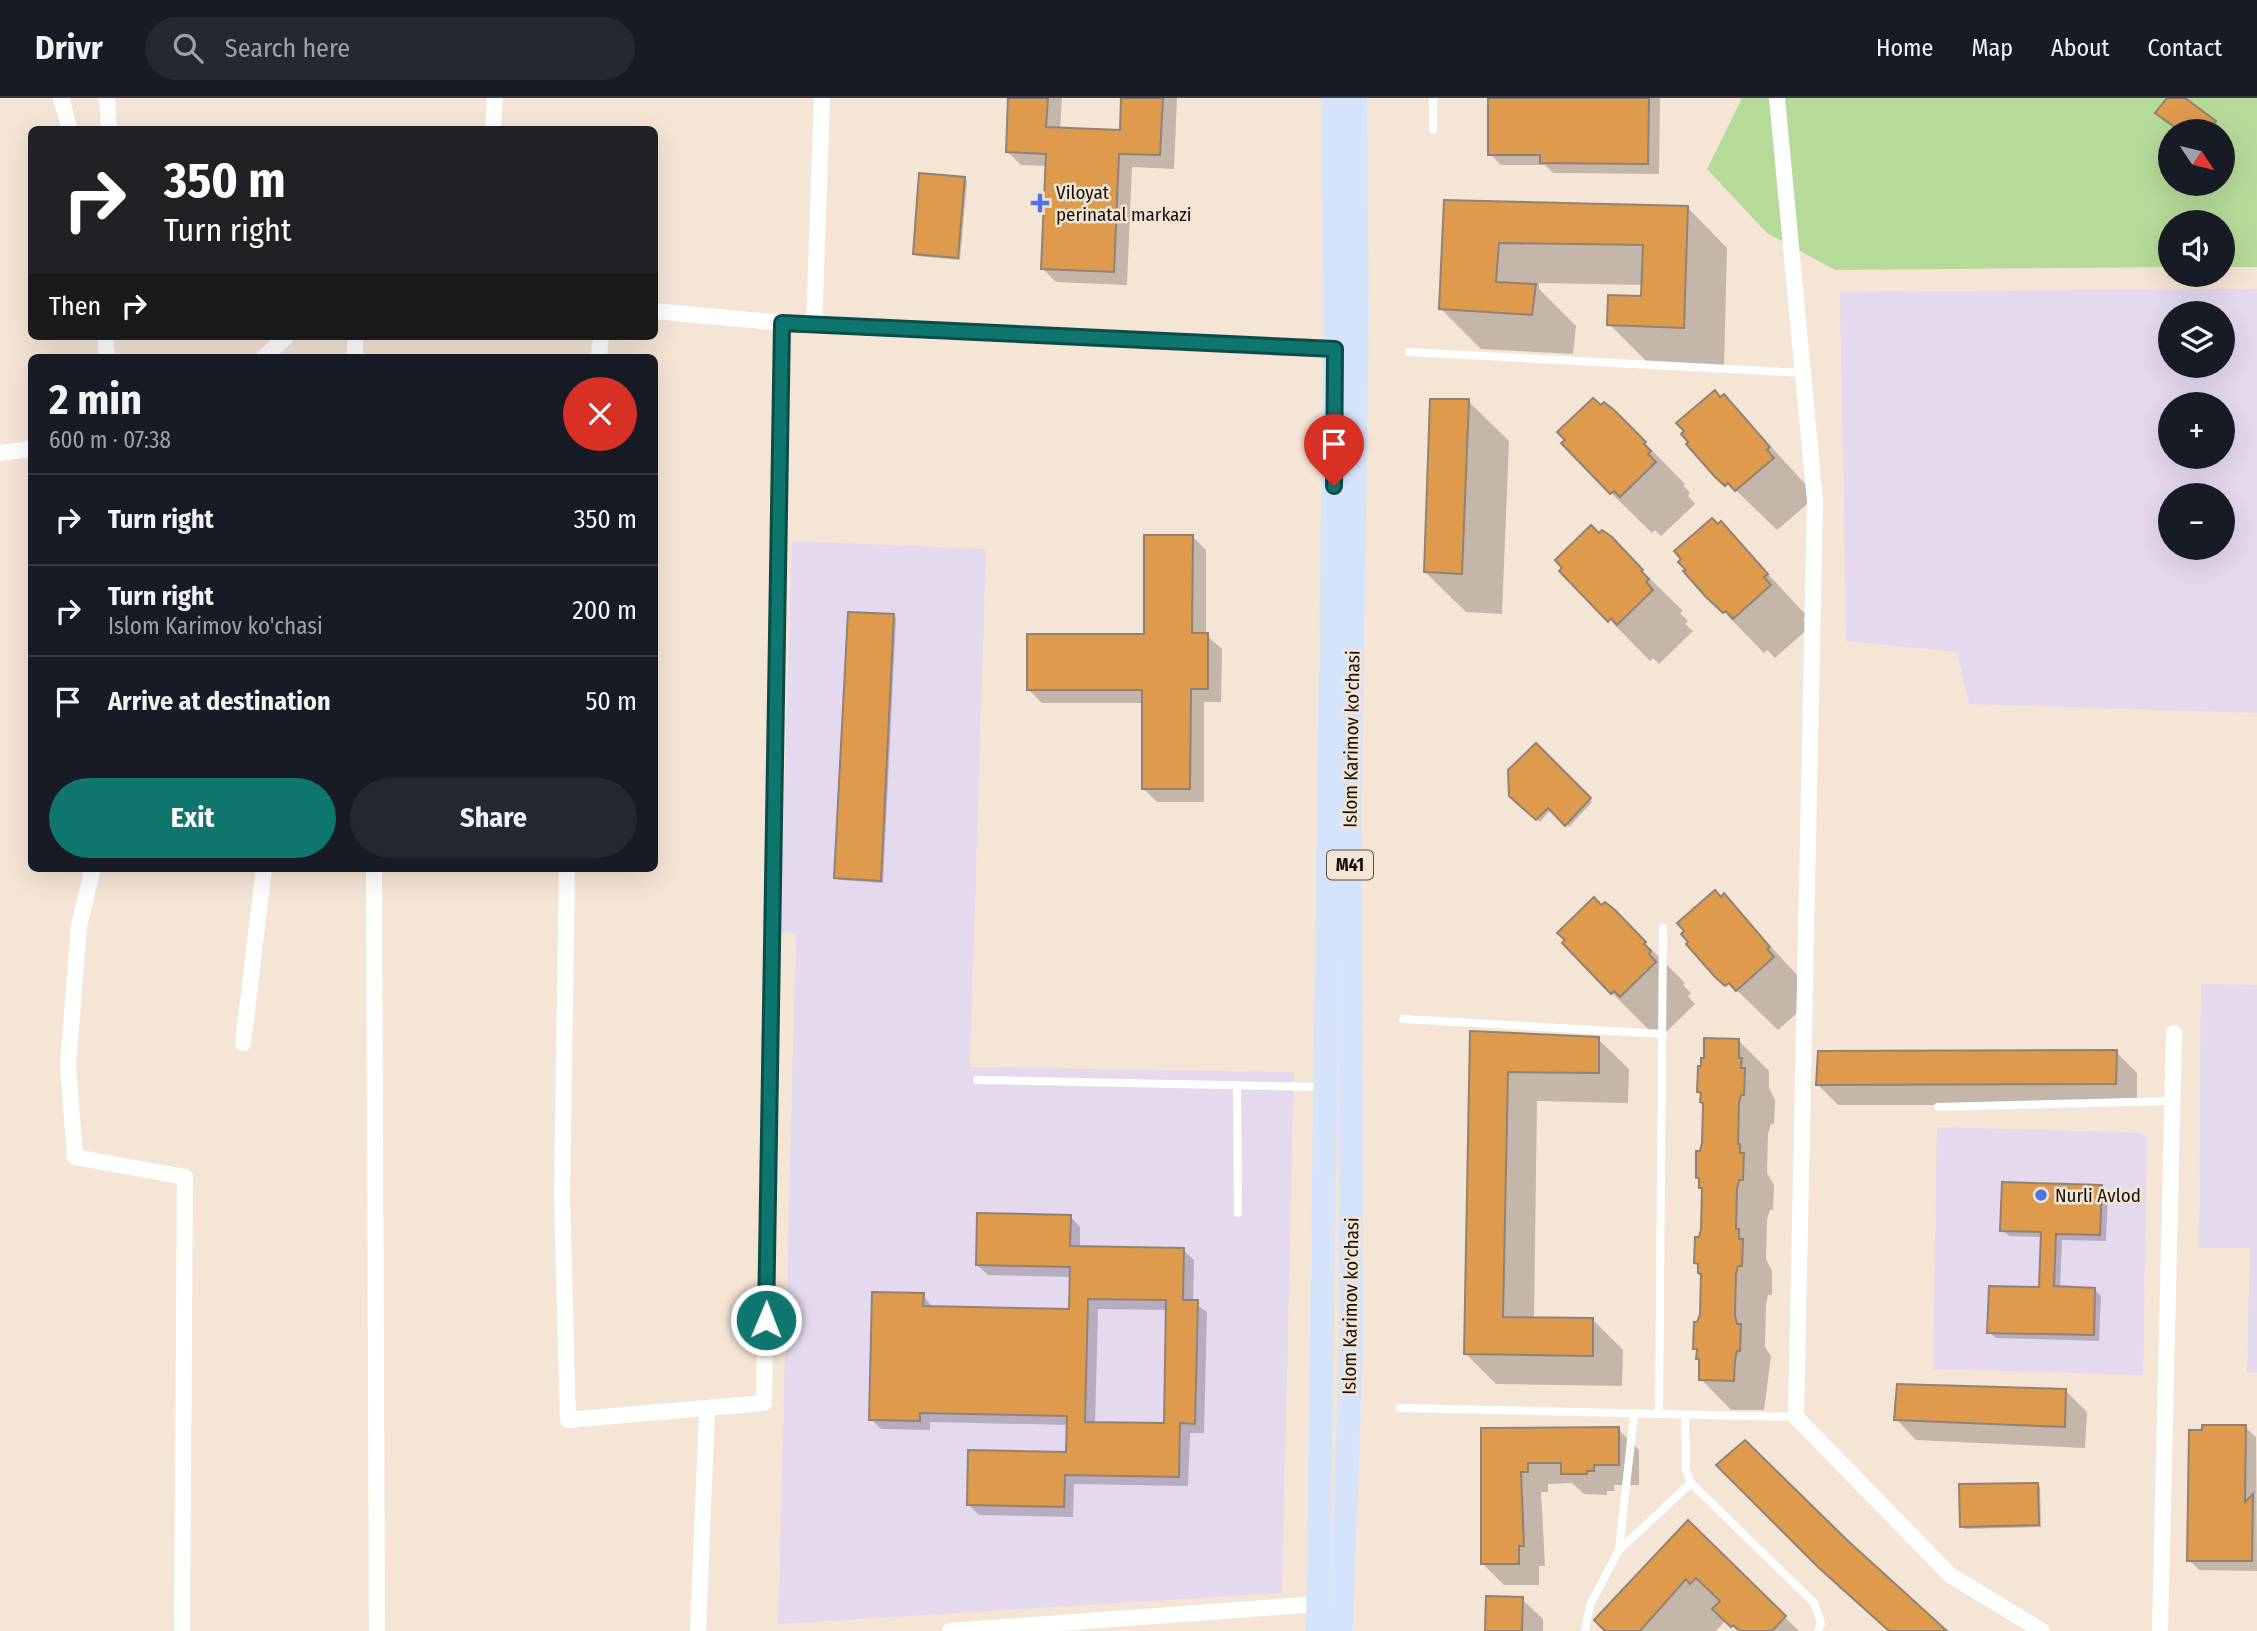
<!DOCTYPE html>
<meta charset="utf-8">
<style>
:root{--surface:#171b24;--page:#242831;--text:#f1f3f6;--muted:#9ea1a6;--line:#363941;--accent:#0f766e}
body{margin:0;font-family:"Fira Sans Condensed",sans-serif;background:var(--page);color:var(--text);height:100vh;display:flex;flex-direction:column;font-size:26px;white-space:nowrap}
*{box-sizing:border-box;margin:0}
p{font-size:23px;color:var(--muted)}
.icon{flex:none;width:38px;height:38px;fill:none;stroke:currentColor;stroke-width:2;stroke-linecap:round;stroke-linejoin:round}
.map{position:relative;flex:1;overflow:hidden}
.drawer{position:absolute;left:28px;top:256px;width:630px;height:518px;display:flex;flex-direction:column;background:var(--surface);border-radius:10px;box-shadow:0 7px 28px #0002}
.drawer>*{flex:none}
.banner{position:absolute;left:28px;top:28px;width:630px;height:214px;border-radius:10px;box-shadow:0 7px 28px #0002;background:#202124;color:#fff;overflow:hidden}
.needle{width:46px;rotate:125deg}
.fabs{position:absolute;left:2158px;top:21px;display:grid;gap:14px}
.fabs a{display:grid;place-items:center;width:77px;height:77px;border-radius:50%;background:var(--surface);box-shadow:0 7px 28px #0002;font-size:35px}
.pin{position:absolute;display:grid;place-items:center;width:60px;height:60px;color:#fff;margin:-72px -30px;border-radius:50% 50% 50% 0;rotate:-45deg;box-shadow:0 0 7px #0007}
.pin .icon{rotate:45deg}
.me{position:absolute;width:77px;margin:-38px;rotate:1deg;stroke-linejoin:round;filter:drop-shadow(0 0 5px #0008)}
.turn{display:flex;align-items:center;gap:24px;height:147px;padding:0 21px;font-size:32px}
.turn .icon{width:91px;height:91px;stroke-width:2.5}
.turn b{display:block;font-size:49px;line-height:60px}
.then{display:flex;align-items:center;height:66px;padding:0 21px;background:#0003;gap:14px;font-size:26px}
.round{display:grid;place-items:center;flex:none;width:74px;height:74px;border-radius:37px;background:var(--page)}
.overview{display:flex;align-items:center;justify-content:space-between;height:119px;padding:0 21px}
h1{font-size:42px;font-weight:700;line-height:52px}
.action{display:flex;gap:14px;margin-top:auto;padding:14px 21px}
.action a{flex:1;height:80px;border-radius:42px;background:var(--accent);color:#fff;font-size:28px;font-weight:700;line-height:80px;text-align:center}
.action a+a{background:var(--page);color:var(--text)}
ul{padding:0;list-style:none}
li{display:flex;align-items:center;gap:21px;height:91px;padding:0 21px;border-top:2px solid var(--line)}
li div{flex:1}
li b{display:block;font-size:26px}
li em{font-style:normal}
header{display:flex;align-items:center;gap:42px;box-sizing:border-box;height:98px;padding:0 35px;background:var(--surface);border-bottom:2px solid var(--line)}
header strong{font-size:33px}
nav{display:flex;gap:38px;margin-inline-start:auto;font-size:24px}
.search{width:490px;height:63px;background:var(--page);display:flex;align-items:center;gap:18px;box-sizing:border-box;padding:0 24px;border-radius:38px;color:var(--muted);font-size:26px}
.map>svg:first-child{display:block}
</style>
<header>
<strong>Drivr</strong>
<div class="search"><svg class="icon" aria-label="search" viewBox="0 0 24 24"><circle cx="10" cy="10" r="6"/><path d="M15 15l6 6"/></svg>Search here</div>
<nav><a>Home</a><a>Map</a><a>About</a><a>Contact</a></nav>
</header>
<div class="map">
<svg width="2257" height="1533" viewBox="0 0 2257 1533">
<rect width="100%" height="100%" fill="#f5e5d5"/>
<g fill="#e5d9ee" fill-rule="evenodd">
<path d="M2257 191V615L1969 606 1957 554 1846 543 1840 194ZM2170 215H2222V268H2170ZM2170 306H2222V359H2170ZM2170 397H2222V450H2170Z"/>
<path d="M792 443 986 451 970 969 1294 974 1282 1495 778 1526 796 835 780 834Z"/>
<path d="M2201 886 2257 887V1275H2247L2250 1150H2199Z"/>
<path d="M1937 1029 2140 1035 2147 1039 2143 1277 1933 1271Z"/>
</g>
<path fill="#b6db99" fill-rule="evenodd" d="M1742 0H2257V169H2223L2222 124H2170V169L1835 172 1767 135 1707 71ZM2170 33H2222V86H2170Z"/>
<g fill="#0003" fill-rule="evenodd">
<path d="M1010 0H1062L1060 32 1122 34 1123 0H1177L1174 71 1132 69 1127 187 1056 184 1042 170 1047 68 1021 67 1007 53Z"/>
<path d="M1490 0H1660L1659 76 1553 75 1545 67H1501L1490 56Z"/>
<path d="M2169 0H2182L2218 27 2213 33H2182L2160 17Z"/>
<path d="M964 80 967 83 960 162 917 158 914 155Z"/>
<path d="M1445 103 1687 109 1727 150 1724 270 1650 267 1609 226 1643 200 1644 187 1539 185V191L1576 228 1573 256 1481 251 1440 210Z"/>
<path d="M1724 298 1809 390 1806 393 1813 401 1777 432 1688 346Z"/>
<path d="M1468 303 1509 343 1502 516 1466 514 1425 474Z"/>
<path d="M1601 309 1613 313 1685 386 1683 387 1690 395 1688 398 1695 406 1661 438 1655 432 1652 435 1611 395Z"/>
<path d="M1721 426 1807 518 1803 521 1810 529 1775 560 1767 552 1764 555 1724 514 1718 428Z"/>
<path d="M1602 434 1683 513 1680 515 1688 523 1685 526 1693 533 1659 566 1653 560 1650 563 1562 473Z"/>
<path d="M1192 438 1206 452V537L1222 551 1221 604H1204V704H1157L1143 690 1144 605H1042L1028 591 1145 538Z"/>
<path d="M893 517 896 520 883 785 839 782 836 780Z"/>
<path d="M1536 647 1592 704 1569 729 1551 711 1540 724 1510 697Z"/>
<path d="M1724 798 1809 890 1806 893 1813 901 1778 932 1689 846Z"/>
<path d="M1594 802 1645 845 1685 885 1683 887 1691 895 1688 898 1695 906 1662 938 1652 935 1612 895Z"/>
<path d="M1472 934 1598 941 1629 971 1628 1005 1537 1003 1534 1221 1593 1222 1623 1252 1622 1288 1496 1286 1466 1256Z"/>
<path d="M1739 943 1769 973V990L1775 1002 1774 1026H1771L1768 1036 1767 1075 1774 1087 1773 1112H1770L1767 1122 1766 1161 1772 1173V1197H1768L1766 1207 1765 1249 1771 1258 1764 1312H1731L1701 1281 1698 1254 1695 1250 1701 1216 1702 1178 1696 1165 1703 1131 1704 1092 1698 1079 1704 1046 1705 1006 1699 994Z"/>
<path d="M2116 954 2137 975V1007H1838L1817 986Z"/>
<path d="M2101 1089 2108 1096 2106 1143 2062 1142 2060 1190 2094 1191 2101 1198 2099 1243 1996 1240 1989 1234 2041 1191 2042 1139 2009 1138 2002 1132Z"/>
<path d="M1070 1118 1080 1129V1150L1183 1152 1194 1162 1193 1204 1207 1214 1204 1335H1190L1188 1388 1074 1386 1073 1419 979 1417 969 1407 1068 1356 1069 1327 930 1324V1332L881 1331 871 1321 923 1197 933 1210 1071 1212 1072 1179 988 1177 977 1167ZM1098 1211 1168 1212 1165 1327 1095 1326Z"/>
<path d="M2066 1293 2087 1314 2085 1350 1916 1342 1896 1321Z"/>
<path d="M2245 1329 2256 1339 2257 1473 2199 1472 2189 1462Z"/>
<path d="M1483 1331H1618L1639 1352V1387H1614V1393H1607V1397L1584 1396 1572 1385 1548 1386V1394H1541L1545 1468H1539V1487H1504L1483 1466Z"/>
<path d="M2037 1386 2040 1389 2041 1429 1965 1431 1962 1428Z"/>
<path d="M1688 1424 1799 1533H1737L1726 1522 1716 1533H1608Z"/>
<path d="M1522 1501 1543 1521V1533H1487Z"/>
</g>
<g fill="#de9b4e" stroke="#918374" stroke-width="2" fill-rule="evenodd">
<path d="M1008 0H1048L1046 29 1120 32 1121 0H1163L1160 57 1119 56 1114 174 1041 171 1046 56 1006 54Z"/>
<path d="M1488 0H1649L1648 66 1540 65V57H1488Z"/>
<path d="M2167 0H2185L2216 23 2209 33H2180L2155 15Z"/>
<path d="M919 75 965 79 958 160 913 156Z"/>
<path d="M1444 102 1688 108 1684 230 1607 227 1608 197 1641 198 1643 147 1499 145 1496 184 1536 186 1532 217 1439 211Z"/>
<path d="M1715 292 1720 299 1724 296 1770 349 1767 352 1774 360 1735 393 1728 385 1725 388 1715 379 1686 346 1688 344 1681 336 1684 333 1676 325Z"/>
<path d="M1593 300 1601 307 1604 304 1614 312 1646 344 1644 346 1651 353 1648 356 1656 364 1620 399 1614 393 1610 396 1561 345 1565 342 1557 334Z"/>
<path d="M1430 301H1469L1462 476 1424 474Z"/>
<path d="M1712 420 1718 426 1721 423 1768 476 1764 479 1771 487 1733 521 1726 513 1723 515 1705 498 1683 473 1686 472 1678 464 1681 461 1674 453Z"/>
<path d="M1591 427 1599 435 1602 432 1612 439 1643 472 1641 473 1649 481 1646 484 1653 492 1617 527 1611 520 1608 524 1559 473 1562 470 1555 462Z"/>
<path d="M1144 437H1193L1192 535H1208V591H1191L1190 691H1142V592H1027V536H1144Z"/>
<path d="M848 514 894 516 881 783 834 780Z"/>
<path d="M1536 645 1591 700 1565 728 1548 710 1536 722 1509 698 1508 672Z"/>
<path d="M1715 792 1721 799 1724 795 1770 849 1767 851 1774 859 1736 893 1729 885 1725 888 1715 879 1686 846 1688 844 1681 836 1684 833 1677 825Z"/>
<path d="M1594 799 1601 807 1605 804 1615 812 1646 844 1644 846 1651 853 1649 856 1656 864 1620 899 1614 893 1611 896 1562 845 1565 842 1557 835Z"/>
<path d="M1470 933 1599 939V975L1508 974 1503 1219 1593 1220V1258L1464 1256Z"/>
<path d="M1704 940 1739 941V960H1742L1741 970H1745L1744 997H1741L1739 1005 1738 1046H1740V1055H1744L1743 1082H1739L1737 1091 1736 1131H1739V1141H1743L1742 1168H1738L1736 1176 1735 1217 1737 1226H1741L1740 1253H1737L1735 1262 1734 1283 1699 1282V1261H1696L1697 1251H1693L1694 1224H1697L1700 1216 1701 1176 1698 1175V1166L1694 1165 1695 1139H1699L1701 1131 1702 1090H1699V1080H1696V1053H1700L1702 1045 1703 1005 1700 1004 1701 995 1697 994 1698 968H1701V960H1704Z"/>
<path d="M2117 952 2116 986 1816 987 1818 953Z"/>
<path d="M2002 1084 2102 1087 2100 1137 2056 1136 2054 1188 2095 1190 2094 1237 1987 1235 1989 1188 2039 1189 2041 1134 2000 1133Z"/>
<path d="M977 1115 1071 1117 1070 1148 1184 1150 1183 1202H1198L1195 1326 1180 1325 1179 1379 1065 1377 1064 1409 967 1407 968 1352 1066 1354 1067 1318 920 1315V1323L869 1322 872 1194 924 1195 923 1208 1069 1211 1070 1169 976 1167ZM1088 1201 1166 1202 1164 1325 1085 1324Z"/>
<path d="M1897 1286 2066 1291 2065 1329 1894 1322Z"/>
<path d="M2202 1327H2246L2245 1404 2253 1396 2252 1463H2187L2189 1332H2202Z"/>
<path d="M1619 1329V1367H1594V1373H1587V1376H1561V1365H1528V1374H1521L1524 1448H1519V1466H1481V1330Z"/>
<path d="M1745 1342 1847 1442 1947 1533H1889L1819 1470 1716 1367Z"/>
<path d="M2038 1385 2039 1427 1960 1429 1959 1386Z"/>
<path d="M1688 1422 1786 1518 1772 1533H1740L1733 1527 1731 1529 1712 1511 1720 1503 1696 1480 1690 1486 1686 1481 1640 1533H1605L1594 1522Z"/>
<path d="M1486 1498 1523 1499 1522 1533H1485Z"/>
</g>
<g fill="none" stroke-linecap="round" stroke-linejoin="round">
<g stroke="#fff" stroke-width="8">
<path d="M1433 0V32"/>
<path d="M1409 254 1803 275"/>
<path d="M1403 921 1663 936"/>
<path d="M977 982 1323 989"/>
<path d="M1237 987 1238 1115"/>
<path d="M1938 1009 2172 1003"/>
<path d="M1400 1310 1796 1319"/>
<path d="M1659 1316 1663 830"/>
<path d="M1685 1317 1686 1372 1691 1385 1814 1505 1821 1525 1818 1533"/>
<path d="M1619 1452 1691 1385"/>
<path d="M1585 1533 1590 1507 1619 1452 1634 1316"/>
</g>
<g stroke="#fff" stroke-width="16">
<path d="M61 0 70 32"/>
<path d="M107 0 109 32"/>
<path d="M1777 0 1815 403 1796 1319 1950 1477 2042 1533"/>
<path d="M493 32 495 0"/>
<path d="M654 213 814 228 1335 251"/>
<path d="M814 228 822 0"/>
<path d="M105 238 107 259"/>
<path d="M355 238V259"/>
<path d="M264 259 287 238"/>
<path d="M599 259 601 238"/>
<path d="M0 355 32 351"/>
<path d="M93 770 79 828 68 967 75 1059 185 1079 182 1533"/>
<path d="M374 770 377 1533"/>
<path d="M567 770 562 1097 568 1322 764 1305 782 225"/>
<path d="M243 945 264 770"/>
<path d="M698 1533 707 1312"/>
<path d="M950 1533 1319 1506"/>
<path d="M2160 1533 2174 935"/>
</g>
<g stroke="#d6e4fb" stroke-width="24">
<path d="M1318 1533 1335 251 1334 0"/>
<path d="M1341 1533 1351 1254 1350 697 1357 219 1355 0"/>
</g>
</g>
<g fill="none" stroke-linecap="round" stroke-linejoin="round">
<defs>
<path id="route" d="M766 1222 782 225 1335 251 1334 388"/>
</defs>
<use href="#route" stroke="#0a4d48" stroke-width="18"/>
<use href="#route" stroke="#0f766e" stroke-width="12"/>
</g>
<g fill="#4d74e8" stroke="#f5e5d5" stroke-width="2.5">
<path d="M1036.5 94.5h7v7h7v7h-7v7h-7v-7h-7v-7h7z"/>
<circle cx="2041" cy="1097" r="7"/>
</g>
<g text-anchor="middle" stroke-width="5" stroke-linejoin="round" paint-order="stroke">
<rect fill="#f5e5d5" stroke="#5a5148" stroke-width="2" x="1327" y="752.5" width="46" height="29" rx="5"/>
<g font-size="18" font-weight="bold" fill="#17110c">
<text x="1350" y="773">M41</text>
</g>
<g font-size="19" fill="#17110c" stroke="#f5e5d5" text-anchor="start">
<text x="1056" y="101">Viloyat<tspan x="1056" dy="22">perinatal markazi</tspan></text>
<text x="2055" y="1104">Nurli Avlod</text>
</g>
<g font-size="19" fill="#17110c" stroke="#f5e5d5">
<text transform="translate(1351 641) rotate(-89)" y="7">Islom Karimov ko'chasi</text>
<text transform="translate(1350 1208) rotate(-89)" y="7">Islom Karimov ko'chasi</text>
</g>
</g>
</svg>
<div class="fabs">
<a><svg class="needle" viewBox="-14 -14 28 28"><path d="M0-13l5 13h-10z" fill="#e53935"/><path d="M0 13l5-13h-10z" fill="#9ea1a6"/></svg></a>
<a><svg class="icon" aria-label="sound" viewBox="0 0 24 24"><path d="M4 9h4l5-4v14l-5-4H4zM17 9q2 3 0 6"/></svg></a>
<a><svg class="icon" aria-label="layers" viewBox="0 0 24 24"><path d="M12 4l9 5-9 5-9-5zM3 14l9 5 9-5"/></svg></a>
<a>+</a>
<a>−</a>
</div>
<div class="pin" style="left:1334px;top:388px;background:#d93025"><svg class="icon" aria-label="arrive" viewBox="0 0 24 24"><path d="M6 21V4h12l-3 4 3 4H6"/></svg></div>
<svg class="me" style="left:766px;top:1222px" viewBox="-20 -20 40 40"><circle r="17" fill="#0f766e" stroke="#fff" stroke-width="3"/><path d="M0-11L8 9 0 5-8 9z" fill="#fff"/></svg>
<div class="banner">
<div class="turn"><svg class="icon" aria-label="right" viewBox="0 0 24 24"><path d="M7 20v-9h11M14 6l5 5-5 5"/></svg><div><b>350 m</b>Turn right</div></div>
<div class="then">Then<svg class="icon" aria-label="right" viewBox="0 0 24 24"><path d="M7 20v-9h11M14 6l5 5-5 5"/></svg></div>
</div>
<section class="drawer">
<div class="overview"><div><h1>2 min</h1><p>600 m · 07:38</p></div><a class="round" style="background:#d93025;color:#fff"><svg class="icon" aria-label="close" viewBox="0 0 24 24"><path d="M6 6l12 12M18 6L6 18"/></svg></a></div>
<ul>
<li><svg class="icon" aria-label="right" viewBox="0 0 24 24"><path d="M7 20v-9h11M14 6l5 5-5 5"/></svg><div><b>Turn right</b></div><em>350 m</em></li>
<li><svg class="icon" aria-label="right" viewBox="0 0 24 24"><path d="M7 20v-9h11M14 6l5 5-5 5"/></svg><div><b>Turn right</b><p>Islom Karimov ko'chasi</p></div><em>200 m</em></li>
<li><svg class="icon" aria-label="arrive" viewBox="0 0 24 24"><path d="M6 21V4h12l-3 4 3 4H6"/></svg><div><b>Arrive at destination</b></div><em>50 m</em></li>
</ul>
<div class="action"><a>Exit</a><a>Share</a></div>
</section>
</div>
